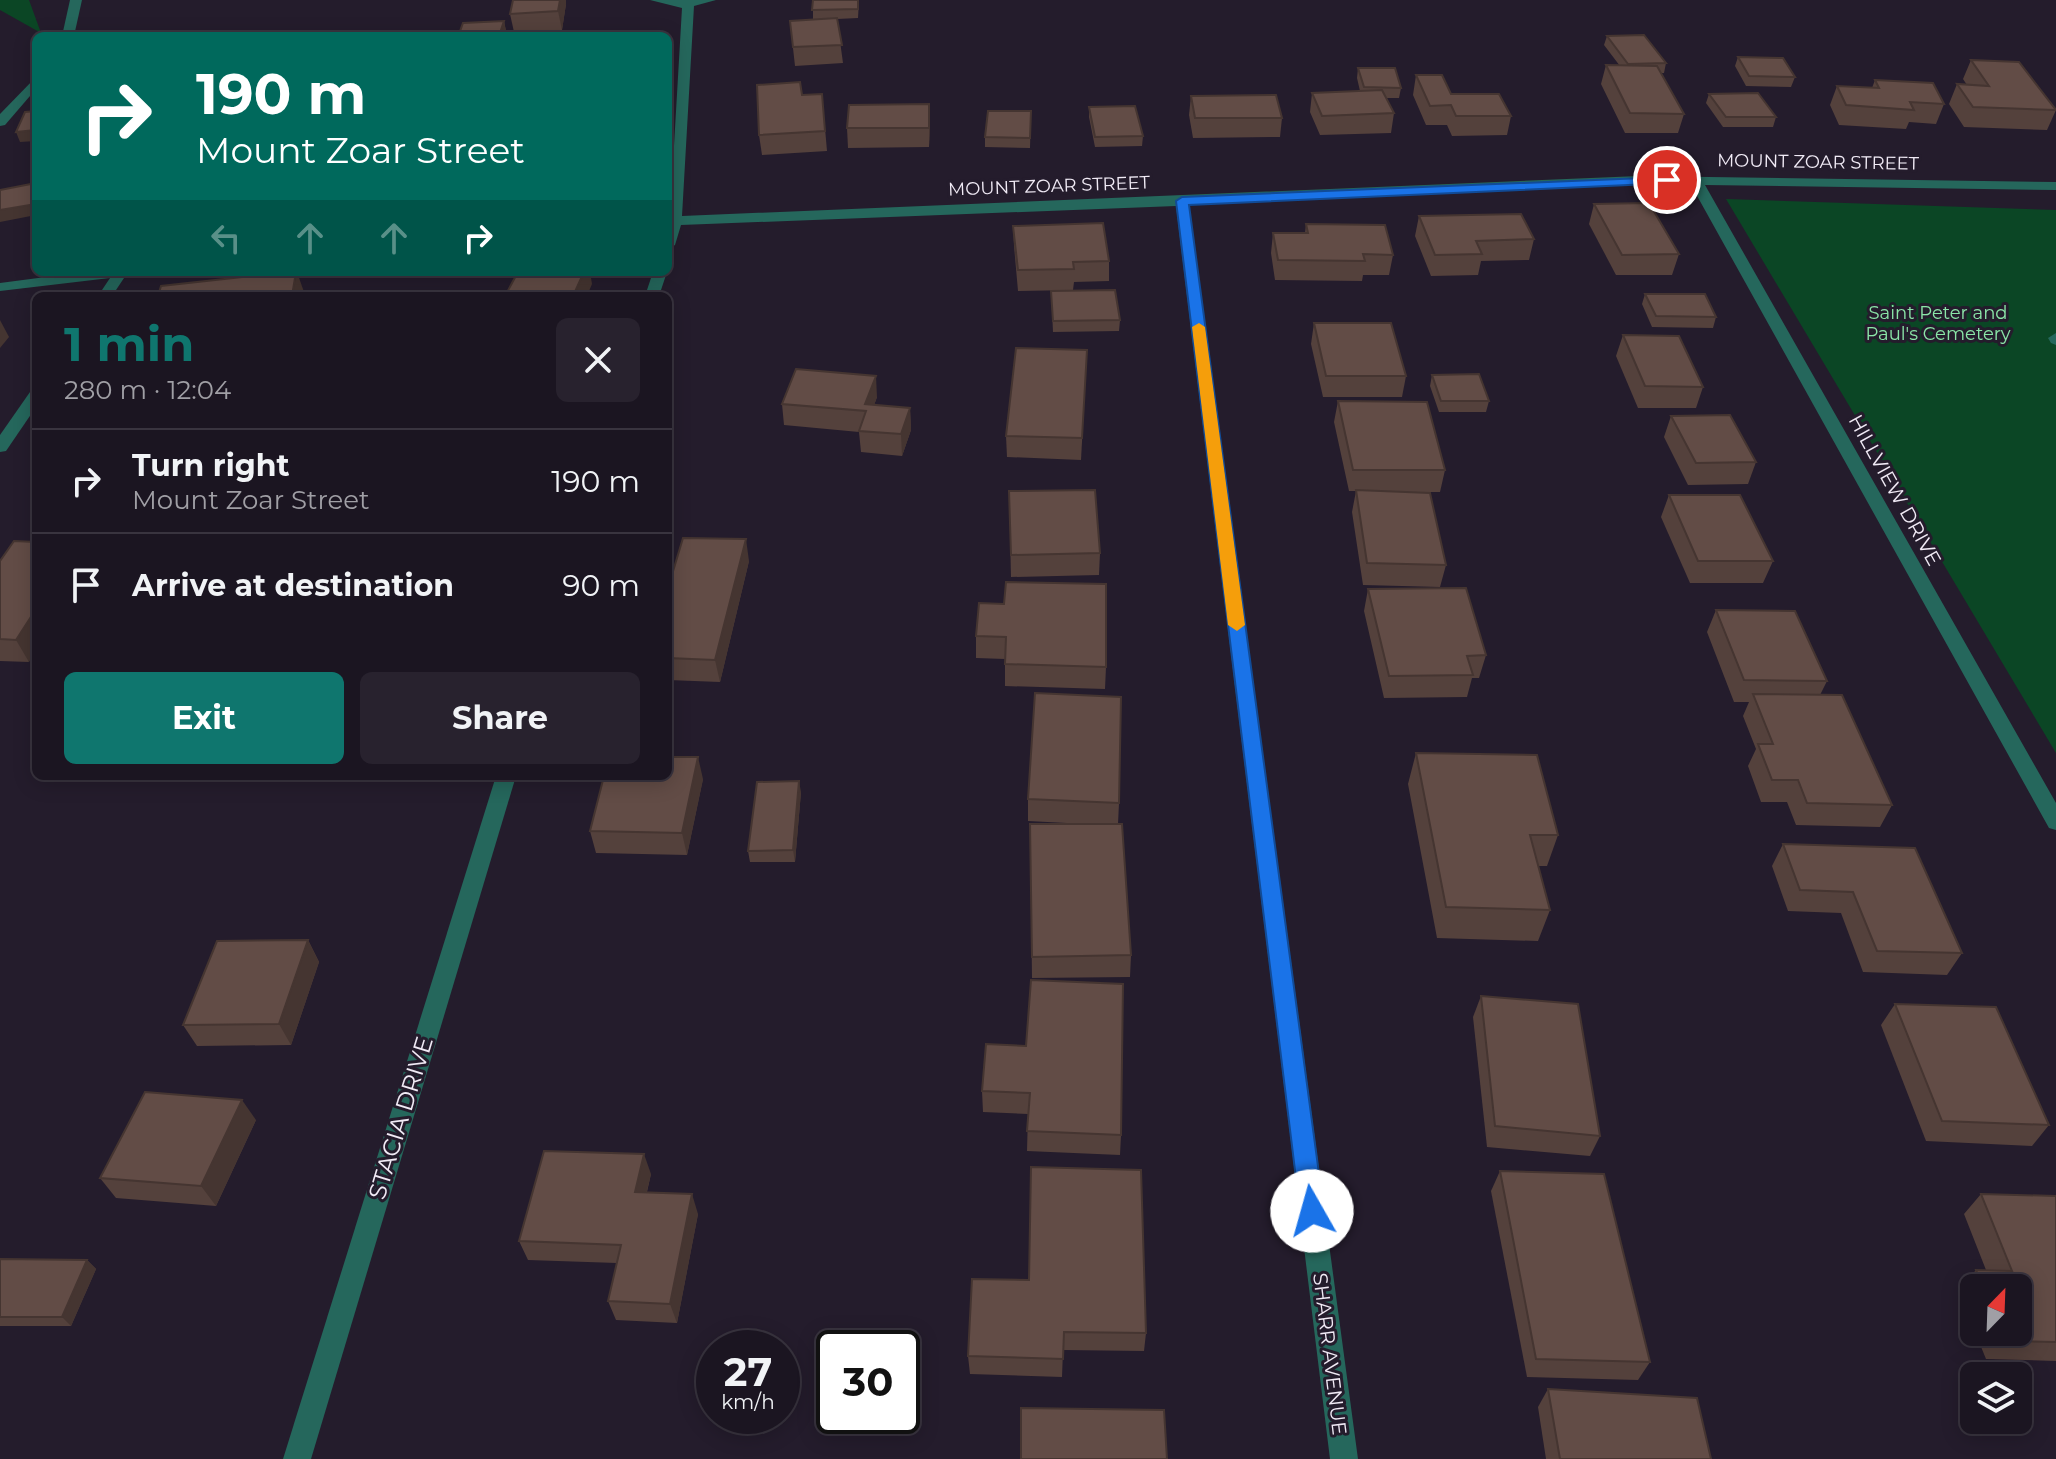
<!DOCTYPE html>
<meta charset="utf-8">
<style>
:root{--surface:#1b1521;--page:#28222e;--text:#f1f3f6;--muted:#a09fa5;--line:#39343f;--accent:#0f766e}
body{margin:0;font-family:Montserrat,sans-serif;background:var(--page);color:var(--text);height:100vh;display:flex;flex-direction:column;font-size:30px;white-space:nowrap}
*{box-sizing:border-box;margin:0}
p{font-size:26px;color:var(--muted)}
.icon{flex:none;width:44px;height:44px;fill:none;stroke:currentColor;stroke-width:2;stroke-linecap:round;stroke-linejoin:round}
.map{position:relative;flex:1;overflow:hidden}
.sheet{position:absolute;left:32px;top:292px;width:640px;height:488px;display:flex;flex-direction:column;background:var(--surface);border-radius:12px;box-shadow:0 4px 20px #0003,0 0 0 2px var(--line)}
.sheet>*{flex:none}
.banner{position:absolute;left:32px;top:32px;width:640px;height:244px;border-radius:12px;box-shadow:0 4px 20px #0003,0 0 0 2px var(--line);background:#00695c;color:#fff;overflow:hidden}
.needle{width:52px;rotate:23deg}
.controls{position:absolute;left:1960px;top:1274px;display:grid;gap:16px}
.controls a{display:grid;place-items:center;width:72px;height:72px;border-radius:12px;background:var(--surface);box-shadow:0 4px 20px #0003,0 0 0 2px var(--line);font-size:40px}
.speed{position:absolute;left:696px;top:1330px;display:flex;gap:16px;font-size:40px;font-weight:700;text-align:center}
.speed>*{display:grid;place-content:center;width:104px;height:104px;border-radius:50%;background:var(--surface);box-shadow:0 4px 20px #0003,0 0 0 2px var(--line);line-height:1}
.speed small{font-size:20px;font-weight:400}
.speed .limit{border:4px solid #111;border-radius:12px;background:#fff;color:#111}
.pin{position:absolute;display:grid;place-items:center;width:68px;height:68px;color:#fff;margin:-34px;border:4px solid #fff;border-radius:50%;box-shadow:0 2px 8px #0007}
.me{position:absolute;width:88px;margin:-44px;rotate:353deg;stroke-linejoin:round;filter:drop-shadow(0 0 6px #0008)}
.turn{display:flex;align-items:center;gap:28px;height:168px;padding:0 32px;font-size:36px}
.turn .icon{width:104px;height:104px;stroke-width:2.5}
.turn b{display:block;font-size:56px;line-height:68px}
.lanes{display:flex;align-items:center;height:76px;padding:0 32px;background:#0003;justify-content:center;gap:40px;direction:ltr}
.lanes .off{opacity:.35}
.round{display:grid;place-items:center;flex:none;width:84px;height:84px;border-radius:12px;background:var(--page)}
.overview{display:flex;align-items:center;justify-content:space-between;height:136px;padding:0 32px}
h1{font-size:48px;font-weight:700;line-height:60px;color:var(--accent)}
.action{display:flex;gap:16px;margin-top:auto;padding:16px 32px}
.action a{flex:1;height:92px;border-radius:12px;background:var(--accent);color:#fff;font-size:32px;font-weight:700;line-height:92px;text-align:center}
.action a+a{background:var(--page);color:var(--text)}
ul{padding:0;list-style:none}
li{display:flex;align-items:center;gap:24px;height:104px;padding:0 32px;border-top:2px solid var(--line)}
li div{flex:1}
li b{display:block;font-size:30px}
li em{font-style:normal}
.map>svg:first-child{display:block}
</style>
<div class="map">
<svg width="2056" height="1459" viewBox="0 0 2056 1459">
<rect width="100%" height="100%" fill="#241c2c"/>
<g fill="#0b4625">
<path d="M0 0H29L41 33 0 10Z"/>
<path d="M1726 199 2056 210V753Z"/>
</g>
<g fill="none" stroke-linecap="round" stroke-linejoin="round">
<path fill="#25675c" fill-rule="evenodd" d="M2056 333V345L2051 343 2048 338Z"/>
<g fill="#25675c" fill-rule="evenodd">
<path d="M70 0H82L74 36H62Z"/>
<path d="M650 0H716L694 6 682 216 1639 176 2056 182V190L1705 185 2056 803V830L2049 828 1691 185 1639 184 1189 205 1358 1459H1330L1176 206 681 225 675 245 668 249 682 8Z"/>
<path d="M36 77V89L5 125 0 126V114Z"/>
<path d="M84 272H128L112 296H98L110 278 0 291V283Z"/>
<path d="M653 272H667L659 296H645Z"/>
<path d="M36 390V407L6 451 0 452V435L30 392Z"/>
<path d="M496 776H516L311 1459H283Z"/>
</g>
</g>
<g fill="#54413c">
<path d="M813 0H859L858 18 837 19 843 63 795 66 790 21 827 19H813Z"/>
<path d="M566 4 562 30 514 32 510 14Z"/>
<path d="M504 21 506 31 505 36H459V34Z"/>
<path d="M1607 36 1666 63 1664 73H1661L1684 114 1678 133H1625L1601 84 1606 65 1620 66 1604 45Z"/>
<path d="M1738 57 1795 77 1791 87 1746 86 1735 66Z"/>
<path d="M1971 60 2056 110 2047 130 1964 127 1949 104 1957 84 1967 85 1963 79Z"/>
<path d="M1358 68 1401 88 1399 98H1386L1394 113 1391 133 1320 135 1310 112 1312 93 1360 91 1357 78Z"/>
<path d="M1416 75 1451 94 1511 116 1507 135 1452 136 1447 125H1426L1413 95Z"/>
<path d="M1875 80 1944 104 1936 124 1909 122 1906 129 1839 125 1830 105 1837 86 1872 88Z"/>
<path d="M822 94 827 151 762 155 759 135 802 95Z"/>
<path d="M1709 94 1776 117 1773 127H1723L1706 103Z"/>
<path d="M1191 96 1282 118 1280 137 1193 138 1189 115Z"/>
<path d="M1089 107 1143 136 1142 146 1095 147 1089 117Z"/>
<path d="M1031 111 1030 148 985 147V137Z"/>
<path d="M930 124 929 147 848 148 847 128Z"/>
<path d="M1594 204 1679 254 1672 275H1616L1589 224Z"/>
<path d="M1419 216 1534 239 1529 260 1481 261 1478 275 1431 276 1415 236Z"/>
<path d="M1306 224 1393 255 1389 275H1363L1362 281 1275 280 1271 253 1273 233H1305Z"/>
<path d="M1013 226 1109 261V281L1074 282 1073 290 1018 291 1014 246Z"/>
<path d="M1051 291 1120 320 1119 331 1053 332Z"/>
<path d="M1645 294 1716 317 1713 328 1652 327 1642 304Z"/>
<path d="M1314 323 1406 376 1402 397H1323L1311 344Z"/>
<path d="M1623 335 1703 387 1696 408H1638L1616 356Z"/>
<path d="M1087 350 1081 460 1007 457 1006 436Z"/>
<path d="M1432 375 1489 401 1486 412H1439L1430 386Z"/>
<path d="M877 397 874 405 910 408 911 430 902 456 861 452 859 432 784 425 782 404Z"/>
<path d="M1338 401 1445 470 1440 492H1408L1446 565 1440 587 1363 585 1352 512 1356 491H1349L1334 422Z"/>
<path d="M1671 416 1756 462 1748 484 1688 485 1664 437Z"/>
<path d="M1009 491 1100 553 1099 575 1011 577Z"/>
<path d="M1669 495 1773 561 1763 583H1690L1661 517Z"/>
<path d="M0 561 29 662 0 661Z"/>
<path d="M749 561 720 682 668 680V588Z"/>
<path d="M1368 589 1486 655 1479 678H1472L1467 697 1384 698 1364 611Z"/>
<path d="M1004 604 1106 667 1105 689 1005 686V659L976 658V636Z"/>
<path d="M1716 610 1827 681 1820 695 1892 805 1880 827 1796 825 1787 802H1761L1748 766 1756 749 1743 716 1749 702H1734L1707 632Z"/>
<path d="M1416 753 1558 835 1547 866H1538L1550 910 1538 941 1437 938 1408 784Z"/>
<path d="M703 779 687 855 596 853 590 831Z"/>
<path d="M801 792 795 862H750L748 851Z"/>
<path d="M1028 799 1119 803 1118 824 1131 955 1130 977 1032 978 1030 824H1086L1028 821Z"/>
<path d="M1783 844 1962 953 1947 975 1863 972 1841 913 1788 911 1772 866Z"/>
<path d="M308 940 319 962 291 1045 197 1046 183 1025Z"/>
<path d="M1481 996 1600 1136 1590 1156 1487 1147 1473 1017Z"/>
<path d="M1895 1004 2049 1125 2032 1146 1926 1141 1881 1025Z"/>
<path d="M986 1044 1121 1135 1120 1155 1027 1151 1028 1114 983 1112 982 1091Z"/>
<path d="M256 1120 216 1206 116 1198 100 1178Z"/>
<path d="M1500 1171 1650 1362 1638 1380 1527 1377 1491 1191Z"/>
<path d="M651 1174 647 1192 698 1214 677 1323 616 1320 608 1301 617 1263 528 1260 519 1241Z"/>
<path d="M1981 1194 2056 1196V1361L1986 1359 1975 1332H2018V1288H1974V1328L1959 1289 1976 1270H1986L1964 1214Z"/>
<path d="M0 1259 87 1260 96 1269 71 1326H0Z"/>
<path d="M1029 1280 1146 1333 1144 1351 1063 1350 1062 1377 970 1374 968 1356Z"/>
<path d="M1548 1389 1711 1459H1546L1538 1407Z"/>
</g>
<g fill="#453531">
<path d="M560 0H566V4L562 30 558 11Z"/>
<path d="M504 21 506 31 505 36H501L500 33Z"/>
<path d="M929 104 930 124 929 147Z"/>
<path d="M36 130V141L20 142 16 132Z"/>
<path d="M36 204V215L0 222V210Z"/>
<path d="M297 272 304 292 303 296H292Z"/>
<path d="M584 272H590L592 284 587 296H573Z"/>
<path d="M0 320 9 337 0 348Z"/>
<path d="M876 376 877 397 867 425 865 404Z"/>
<path d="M910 408 911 430 902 456 901 434Z"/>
<path d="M746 539 749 561 720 682 715 660Z"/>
<path d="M36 609V651L29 662 16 640Z"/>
<path d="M698 757 703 779 687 855 682 833Z"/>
<path d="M799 781 801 792 795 862 793 850Z"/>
<path d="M308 940 319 962 291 1045 279 1024Z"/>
<path d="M242 1100 256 1120 216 1206 201 1186Z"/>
<path d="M644 1154 651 1174 642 1211 635 1192Z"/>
<path d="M692 1194 698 1214 677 1323 670 1304Z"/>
<path d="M87 1260 96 1269 71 1326 62 1317Z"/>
</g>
<g fill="#624c46" stroke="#453531" stroke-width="2">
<path d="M513 0H560L558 11 510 14Z"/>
<path d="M813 0H858V9L812 10Z"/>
<path d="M837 18 842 45 793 47 790 21Z"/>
<path d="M504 21 500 33 459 34 463 23Z"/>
<path d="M582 32 581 36H534Z"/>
<path d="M1644 35 1666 63 1628 64 1607 36Z"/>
<path d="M1738 57 1783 58 1795 77 1749 76Z"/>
<path d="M1971 60 2019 62 2056 110 1973 107 1957 84 1989 86Z"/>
<path d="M1606 65 1657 66 1684 114 1630 113Z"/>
<path d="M1358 68H1395L1401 88 1364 87Z"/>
<path d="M1416 75H1442L1451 94H1499L1511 116H1456L1451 105 1430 106Z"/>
<path d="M1875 80 1933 83 1944 104 1910 102 1914 110 1846 105 1837 86 1879 88Z"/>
<path d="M800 82 802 95 822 94 825 131 759 135 757 85Z"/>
<path d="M1382 90 1394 113 1322 116 1312 93Z"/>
<path d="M1758 93 1776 117H1726L1709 94Z"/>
<path d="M1276 95 1282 118H1195L1191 96Z"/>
<path d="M929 104V128H847L849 105Z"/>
<path d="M1135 106 1143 136 1095 137 1089 107Z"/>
<path d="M36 111V130L16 132 25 112Z"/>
<path d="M988 111H1031L1030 138 985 137Z"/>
<path d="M36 183V204L0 210V190Z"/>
<path d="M1649 203 1679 254 1622 255 1594 204Z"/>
<path d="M1521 214 1534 239 1476 241 1482 254 1435 255 1419 216Z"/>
<path d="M1103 223 1109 261 1073 262 1074 269 1018 270 1013 226Z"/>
<path d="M1306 224 1385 225 1393 255 1363 254 1365 261 1278 260 1273 233H1308Z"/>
<path d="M289 272H296L292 296H158L161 286Z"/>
<path d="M518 272H584L573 296H505Z"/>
<path d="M1115 290 1120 320 1053 321 1051 291Z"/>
<path d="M1645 294H1705L1716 317 1656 316Z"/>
<path d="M1314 323H1391L1406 376H1326Z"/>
<path d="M1623 335 1679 336 1703 387 1645 386Z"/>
<path d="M1016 348 1087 350 1082 438 1006 436Z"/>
<path d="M796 369 876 376 865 404 910 408 901 434 859 431 866 411 782 404Z"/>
<path d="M1479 374 1489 401H1441L1432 375Z"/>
<path d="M1338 401 1427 402 1445 470H1353Z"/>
<path d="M1730 415 1756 462 1696 463 1671 416Z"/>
<path d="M1095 490 1100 553 1011 555 1009 491Z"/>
<path d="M1356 490 1430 493 1446 565 1367 563Z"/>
<path d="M1669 495H1740L1773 561H1698Z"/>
<path d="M683 538 746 539 715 660 668 658V588Z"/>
<path d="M14 541 36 542V609L16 640 0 639V561Z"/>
<path d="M1006 582 1106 584V667L1005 664 1006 637 976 636 979 603 1004 604Z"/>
<path d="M1466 588 1486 655 1467 656 1473 675 1389 676 1368 589Z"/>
<path d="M1716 610 1795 611 1827 681 1744 680Z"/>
<path d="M1035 693 1121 697 1119 803 1028 799Z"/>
<path d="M1753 694 1842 695 1892 805 1807 803 1798 780H1772L1758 744H1773Z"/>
<path d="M1416 753 1537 755 1558 835H1530L1550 910 1446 907Z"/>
<path d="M668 757H698L682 833 590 831 604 776H668Z"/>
<path d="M799 781 793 850 748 851 757 782Z"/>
<path d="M1030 824H1122L1131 955 1032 957Z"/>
<path d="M1783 844 1915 848 1962 953 1877 951 1853 892 1800 890Z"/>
<path d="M308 940 279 1024 183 1025 217 941Z"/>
<path d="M1031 980 1123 984 1121 1135 1027 1131 1030 1093 982 1091 986 1044 1026 1046Z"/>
<path d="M1481 996 1578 1004 1600 1136 1495 1126Z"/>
<path d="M1895 1004 1996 1007 2049 1125 1942 1121Z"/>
<path d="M145 1092 242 1100 201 1186 100 1178Z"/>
<path d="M544 1151 644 1154 635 1192 692 1194 670 1304 608 1301 621 1245 519 1241Z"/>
<path d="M1031 1167 1141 1170 1146 1333 1064 1332 1063 1359 968 1356 972 1279 1029 1280Z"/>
<path d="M1500 1171 1604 1174 1650 1362 1536 1359Z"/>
<path d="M1981 1194 2056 1196V1342L2004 1341 2001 1332H2018V1288H1983L1976 1270 2012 1271Z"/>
<path d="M0 1259 87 1260 62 1317H0Z"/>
<path d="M1548 1389 1697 1398 1711 1459H1560Z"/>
<path d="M1021 1408 1164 1410 1167 1459H1021Z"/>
</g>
<path fill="#1a73e8" stroke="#114b97" stroke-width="2" d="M1667 177 1674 180 1672 183 1189 205 1324 1211 1320 1219 1312 1222 1304 1219 1300 1211 1176 201 1182 197Z"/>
<path fill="#f59e0b" d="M1199 323 1205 327 1245 625 1237 631 1228 625 1192 327Z"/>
<g text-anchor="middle" stroke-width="6" stroke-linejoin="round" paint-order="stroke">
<g font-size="18" fill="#f1ebf6" stroke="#241c2c">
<text transform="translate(1818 162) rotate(1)" y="6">MOUNT ZOAR STREET</text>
<text transform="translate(1049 186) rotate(-2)" y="6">MOUNT ZOAR STREET</text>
</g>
<g font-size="18" fill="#8be6a8" stroke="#241c2c">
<text x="1938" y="319">Saint Peter and<tspan x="1938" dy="21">Paul's Cemetery</tspan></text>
</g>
<g font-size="20" fill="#f1ebf6" stroke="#241c2c">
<text transform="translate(1895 490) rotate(61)" y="7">HILLVIEW DRIVE</text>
<text transform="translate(1330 1354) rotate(83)" y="7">SHARR AVENUE</text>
</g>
<g font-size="24" fill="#f1ebf6" stroke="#241c2c">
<text transform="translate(401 1118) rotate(-73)" y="8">STACIA DRIVE</text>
</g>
</g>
</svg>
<div class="controls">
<a><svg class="needle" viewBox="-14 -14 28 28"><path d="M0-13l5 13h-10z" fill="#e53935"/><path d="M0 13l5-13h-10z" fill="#a09fa5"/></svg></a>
<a><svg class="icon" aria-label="layers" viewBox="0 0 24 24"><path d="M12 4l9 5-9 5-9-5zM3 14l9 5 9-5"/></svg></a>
</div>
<div class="speed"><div>27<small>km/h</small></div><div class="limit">30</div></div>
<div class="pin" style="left:1667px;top:180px;background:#d93025"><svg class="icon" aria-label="arrive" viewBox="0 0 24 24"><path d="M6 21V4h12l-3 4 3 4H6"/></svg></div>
<svg class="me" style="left:1312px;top:1211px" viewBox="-20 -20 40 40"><circle r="19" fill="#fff"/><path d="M0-13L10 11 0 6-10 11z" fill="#1a73e8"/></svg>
<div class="banner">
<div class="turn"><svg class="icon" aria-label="right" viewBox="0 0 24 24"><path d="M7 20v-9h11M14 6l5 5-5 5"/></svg><div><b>190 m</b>Mount Zoar Street</div></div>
<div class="lanes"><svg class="icon off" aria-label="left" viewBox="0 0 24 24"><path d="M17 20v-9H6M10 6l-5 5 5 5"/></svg><svg class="icon off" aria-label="ahead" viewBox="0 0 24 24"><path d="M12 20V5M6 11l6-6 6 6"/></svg><svg class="icon off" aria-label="ahead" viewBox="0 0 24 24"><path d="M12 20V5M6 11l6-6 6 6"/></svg><svg class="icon" aria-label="right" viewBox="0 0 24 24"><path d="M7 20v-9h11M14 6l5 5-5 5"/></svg></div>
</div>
<section class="sheet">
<div class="overview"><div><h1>1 min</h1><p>280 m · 12:04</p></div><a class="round"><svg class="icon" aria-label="close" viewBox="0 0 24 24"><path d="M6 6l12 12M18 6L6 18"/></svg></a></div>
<ul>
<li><svg class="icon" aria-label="right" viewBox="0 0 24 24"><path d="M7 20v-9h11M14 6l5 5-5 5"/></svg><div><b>Turn right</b><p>Mount Zoar Street</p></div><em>190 m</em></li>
<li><svg class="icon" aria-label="arrive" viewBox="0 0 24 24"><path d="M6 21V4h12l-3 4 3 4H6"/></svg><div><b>Arrive at destination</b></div><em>90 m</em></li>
</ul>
<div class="action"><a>Exit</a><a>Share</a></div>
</section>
</div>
